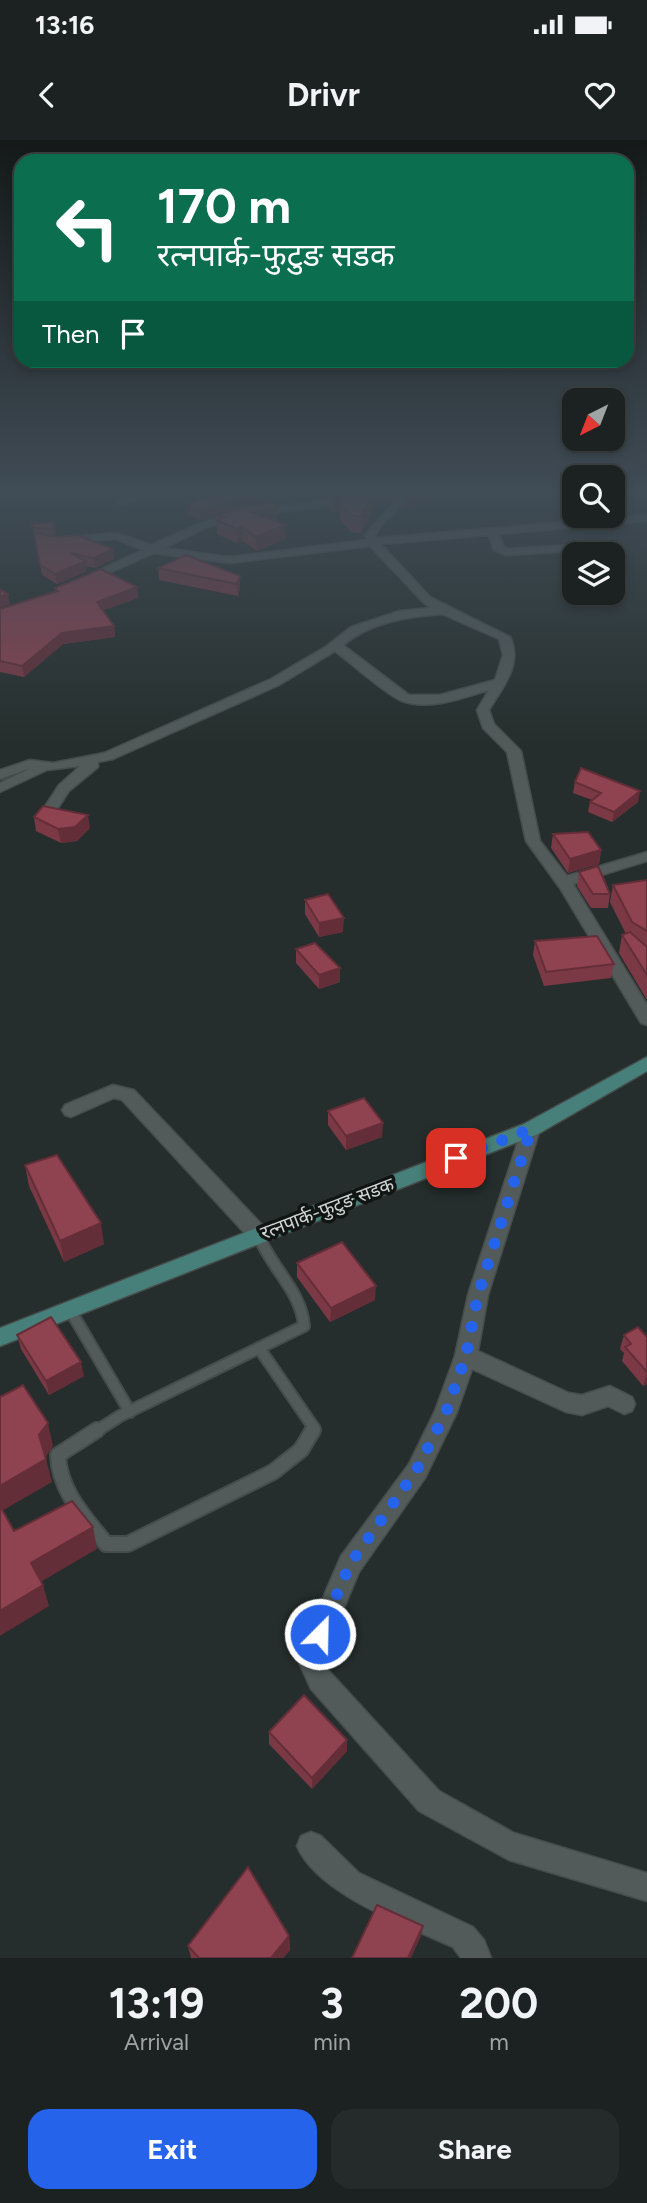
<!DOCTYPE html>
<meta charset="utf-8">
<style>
:root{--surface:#1c2221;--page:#252a2a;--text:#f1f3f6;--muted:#a0a4a5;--line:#3a3f3f;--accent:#2563eb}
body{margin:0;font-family:Figtree,"Noto Sans Devanagari",sans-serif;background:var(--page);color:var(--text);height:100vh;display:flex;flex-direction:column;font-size:26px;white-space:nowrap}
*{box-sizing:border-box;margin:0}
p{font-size:23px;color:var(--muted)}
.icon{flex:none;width:38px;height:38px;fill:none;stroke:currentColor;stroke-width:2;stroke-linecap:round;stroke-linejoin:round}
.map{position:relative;height:1818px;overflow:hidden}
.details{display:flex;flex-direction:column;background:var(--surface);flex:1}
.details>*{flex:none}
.hud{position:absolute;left:14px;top:14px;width:620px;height:214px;border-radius:21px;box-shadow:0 4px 10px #0003,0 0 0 2px var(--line);background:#0b6e4f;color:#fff;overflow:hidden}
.needle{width:46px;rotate:222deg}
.fabs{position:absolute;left:562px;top:248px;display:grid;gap:14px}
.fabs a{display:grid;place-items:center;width:63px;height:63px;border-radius:14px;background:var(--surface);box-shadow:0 4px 10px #0003,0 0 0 2px var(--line);font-size:35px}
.pin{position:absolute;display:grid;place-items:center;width:60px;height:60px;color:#fff;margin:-30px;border-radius:14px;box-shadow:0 4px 10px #0006}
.me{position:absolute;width:77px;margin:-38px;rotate:23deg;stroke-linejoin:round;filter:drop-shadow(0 0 5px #0008)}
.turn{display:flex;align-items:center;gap:24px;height:147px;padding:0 28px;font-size:32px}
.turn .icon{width:91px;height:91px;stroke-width:2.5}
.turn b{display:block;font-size:49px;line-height:60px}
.then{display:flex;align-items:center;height:66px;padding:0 28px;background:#0003;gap:14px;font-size:26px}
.eta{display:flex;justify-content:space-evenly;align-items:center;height:119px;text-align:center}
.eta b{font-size:42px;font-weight:700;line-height:49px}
.cta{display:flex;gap:14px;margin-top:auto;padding:14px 28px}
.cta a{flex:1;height:80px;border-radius:21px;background:var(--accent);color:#fff;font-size:28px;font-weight:700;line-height:80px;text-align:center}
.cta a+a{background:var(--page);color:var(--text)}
.status{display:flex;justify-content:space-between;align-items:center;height:49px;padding:0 35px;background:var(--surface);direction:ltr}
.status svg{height:19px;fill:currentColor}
header{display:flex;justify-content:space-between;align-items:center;height:91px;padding:0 28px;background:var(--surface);font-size:32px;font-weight:700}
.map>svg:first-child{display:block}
</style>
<div class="status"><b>13:16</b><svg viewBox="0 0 49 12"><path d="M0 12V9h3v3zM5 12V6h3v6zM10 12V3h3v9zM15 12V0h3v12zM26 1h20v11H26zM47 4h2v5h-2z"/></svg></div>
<header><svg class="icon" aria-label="back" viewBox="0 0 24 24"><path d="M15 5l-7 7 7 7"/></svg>Drivr<svg class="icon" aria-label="heart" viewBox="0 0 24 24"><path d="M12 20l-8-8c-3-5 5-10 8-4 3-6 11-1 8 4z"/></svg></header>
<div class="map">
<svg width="647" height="1818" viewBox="0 0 647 1818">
<rect width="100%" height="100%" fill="#252e2c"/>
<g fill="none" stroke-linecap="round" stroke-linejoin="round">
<defs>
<g id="lane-far1">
<path d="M258 1094C270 1127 301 1150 304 1186L259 1208"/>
<path d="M69 1168 130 1272"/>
<path d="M259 1208 314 1288 312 1292"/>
<path d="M95 1292 120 1276 259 1208"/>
</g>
<path id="lane" d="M97 1290 58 1315C59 1351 85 1377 106 1404H128L273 1332 301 1310 313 1290"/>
<g id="street">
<path d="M143 353H158L120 365 115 362Z"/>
<path d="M392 353H415L385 381 375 395 377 398 647 375V381L499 394 503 406 508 409 573 405 592 415H578L571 411 506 415 494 410 489 395 381 404 430 457 510 497C523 524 503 547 489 570L494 584 521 611 540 701 567 736 647 712V721L573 744 647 865V885L641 883 560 748 526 701 507 612 483 588 477 570 489 550C463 558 429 571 402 561 385 554 352 524 335 511L279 545 113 619 98 622V627L69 651 58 668 57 678H47L44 668 59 645 80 626 47 630 0 652V643L31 628 0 639V630L30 620 53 623 104 613 271 539 327 506 351 487 400 471 431 468 422 461 370 406 229 423 154 413 84 444 80 443V439L143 410 116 399 64 403 59 400 60 398 117 393 151 405 200 383 254 369ZM397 358 365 395 367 400 229 417 164 408 208 387 254 375ZM442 474 499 499 503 515 495 540 440 555H409L343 505C372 482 405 477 442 474Z"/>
<path d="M113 945 134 950 265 1088 268 1094 265 1100 258 1102 251 1100 122 960 114 958 71 977 65 975 62 970 65 965Z"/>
<path d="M531 982 538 984 540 989 488 1155 478 1211 569 1253 582 1255 610 1246 632 1257 635 1264 632 1271 624 1274 608 1266 582 1275 566 1272 472 1229 457 1272 425 1338 359 1432 323 1518 329 1531 439 1651 514 1693 647 1733V1761L509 1720 419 1671 311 1549 297 1518 341 1416 409 1324 435 1271 455 1216 468 1155 522 989 524 984Z"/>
<path d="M311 1692 321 1696 359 1733 473 1787 484 1800 491 1818H461L453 1807C407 1786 317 1754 297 1706L301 1696Z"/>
</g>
<path id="secondary" d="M647 917V931L538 994 0 1206V1188L524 984Z"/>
</defs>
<use href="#lane-far1" stroke="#454c4b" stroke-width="14"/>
<use href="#lane" stroke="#454c4b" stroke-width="18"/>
<use href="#street" stroke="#454c4b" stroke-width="3"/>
<use href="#secondary" stroke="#454c4b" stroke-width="3"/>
<use href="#lane-far1" stroke="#525b5a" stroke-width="10"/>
<use href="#lane" stroke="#525b5a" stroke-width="14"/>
<use href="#street" fill="#525b5a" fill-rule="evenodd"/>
<use href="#secondary" fill="#47807a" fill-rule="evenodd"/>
</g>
<g fill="#7b3945">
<path d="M313 353H391V361L375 364 361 393 351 392 340 380V371L332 372 329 369V358L319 359Z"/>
<path d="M187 364H263L277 381 286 399 257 411 243 401 237 403 217 394 216 377 200 380 188 375Z"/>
<path d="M32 384 55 389 56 395 39 394 114 419 95 428 86 426 87 431 57 444 42 435Z"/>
<path d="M158 428 240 436V448L238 456 159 440Z"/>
<path d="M137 447 138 458 103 470 114 486 115 497 63 504 24 537 0 532V469L56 452 55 448Z"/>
<path d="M575 642 638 662 612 682 588 672 590 662 592 660 573 653Z"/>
<path d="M34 677 90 688 77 701 61 703 36 691Z"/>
<path d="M553 694 601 710 599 724 568 733 551 708Z"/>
<path d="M579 732 610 754 608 768H591L577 746Z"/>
<path d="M647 740V860L619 813 622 795 626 794 610 762 613 745Z"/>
<path d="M305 760 343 792 319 797 305 774Z"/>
<path d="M535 801 614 824 611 838 544 846 533 815Z"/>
<path d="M296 809 340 842 319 849 296 823Z"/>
<path d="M328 971 382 997 346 1010 328 985Z"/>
<path d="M25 1025 104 1104 64 1122 29 1046Z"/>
<path d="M297 1123 375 1160 330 1182 297 1137Z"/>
<path d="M17 1195 84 1236 49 1255 21 1209Z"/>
<path d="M624 1195 647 1197V1244L643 1246 622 1221 624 1213 620 1209Z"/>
<path d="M269 1592 347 1600V1611L312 1649 269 1604Z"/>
<path d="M289 1796 290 1810 283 1818H191L188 1806Z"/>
</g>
<g fill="#642e38">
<path d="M319 353H329V358L319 359Z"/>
<path d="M329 353H391V361L375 364 361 393V377L340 364V371L332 372V356Z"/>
<path d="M432 353H446V358L403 368V359Z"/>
<path d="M263 354V365L216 374V377L200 380 199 369Z"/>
<path d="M277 368V381L251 372Z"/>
<path d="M285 385 286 399 257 411 256 397Z"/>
<path d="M242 387 243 401 237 403V389Z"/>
<path d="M113 409 114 419 95 428 94 418Z"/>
<path d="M86 421 87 431 57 444 55 434Z"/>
<path d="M240 436V448L238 456 237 444Z"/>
<path d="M137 447 138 458 99 472 97 462Z"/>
<path d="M8 454 10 464 0 468V457Z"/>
<path d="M114 486 115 497 63 504 24 537 22 526 62 493Z"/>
<path d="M640 651 638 662 612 682 614 672Z"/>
<path d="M88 675 90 688 77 701 61 703 58 689Z"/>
<path d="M601 710 599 724 568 733 570 719Z"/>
<path d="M344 778 343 792 319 797V783Z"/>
<path d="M340 828V842L319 849V835Z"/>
<path d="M383 983 382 997 346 1010V996Z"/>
<path d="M101 1083 104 1104 64 1122 60 1101Z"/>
<path d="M376 1146 375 1160 330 1182 331 1168Z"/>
<path d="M81 1222 84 1236 49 1255 46 1241Z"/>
<path d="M647 1233V1244L643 1246Z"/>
<path d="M48 1283 53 1306 45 1318 39 1295Z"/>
<path d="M46 1319 52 1342 0 1372V1346Z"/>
<path d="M93 1387 97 1409 37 1444 31 1423Z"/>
<path d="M43 1445 49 1466 0 1496V1471Z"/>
<path d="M347 1600V1611L312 1649V1638Z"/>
<path d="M423 1786 421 1796 411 1818H408Z"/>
<path d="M289 1796 290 1810 283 1818H271Z"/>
</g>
<g fill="#8f4250" stroke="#642e38" stroke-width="2">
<path d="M218 353H262L263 354 199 369 187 364Z"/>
<path d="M329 353H373L361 377 351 375 340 364 345 354 332 356Z"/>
<path d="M411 353H432L403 359Z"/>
<path d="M272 362 277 368 251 372 285 385 256 397 242 387 237 389 217 380 224 377 216 374Z"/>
<path d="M53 382 55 389 33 388 32 384Z"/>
<path d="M34 393 58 397 78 395 113 409 94 418 71 413 86 421 55 434 40 425Z"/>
<path d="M186 415 240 436 237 444 158 428Z"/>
<path d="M101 429 137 447 97 462 114 486 62 493 22 526 0 521V469L58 451 55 448Z"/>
<path d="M0 449 8 454 0 457Z"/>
<path d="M581 628 640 651 614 672 590 662 601 653 575 642Z"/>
<path d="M43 666 88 675 75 687 58 689 34 677Z"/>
<path d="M588 692 601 710 570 719 553 694Z"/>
<path d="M598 726 610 754H593L579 732Z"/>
<path d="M647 740V791L632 782 613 745Z"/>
<path d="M328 754 344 778 319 783 305 760Z"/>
<path d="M630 792 647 807V835L622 795Z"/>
<path d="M597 796 614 824 546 832 535 801Z"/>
<path d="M315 803 340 828 319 835 296 809Z"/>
<path d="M364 958 383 983 346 996 328 971Z"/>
<path d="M57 1015 101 1083 60 1101 25 1025Z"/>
<path d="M342 1102 376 1146 331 1168 297 1123Z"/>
<path d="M51 1177 81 1222 46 1241 17 1195Z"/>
<path d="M638 1187 647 1197V1232L625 1207 631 1204 624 1195Z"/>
<path d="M23 1245 48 1283 39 1295 46 1319 0 1346V1257Z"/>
<path d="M72 1361 93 1387 31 1423 43 1445 0 1471V1366L14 1391Z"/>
<path d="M304 1555 347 1600 312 1638 269 1592Z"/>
<path d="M248 1727 289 1796 271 1818H199L188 1806Z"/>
<path d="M377 1765 423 1786 408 1818H352Z"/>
</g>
<linearGradient id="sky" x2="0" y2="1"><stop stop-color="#141918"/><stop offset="0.58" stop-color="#404c56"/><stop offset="1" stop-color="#404c56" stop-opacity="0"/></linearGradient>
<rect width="647" height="607" fill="url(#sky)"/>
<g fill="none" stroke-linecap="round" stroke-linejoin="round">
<path stroke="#2563eb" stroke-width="12" stroke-dasharray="0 21.6" d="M320 1494 350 1424 416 1331 446 1272 466 1216 478 1155 531 989 456 1018"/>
</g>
<g text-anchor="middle" stroke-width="7" stroke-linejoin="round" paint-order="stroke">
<g font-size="19" fill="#d2d7d6" stroke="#111514">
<text transform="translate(327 1068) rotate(-21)" y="7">रत्नपार्क-फुटुङ सडक</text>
</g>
</g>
</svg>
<div class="fabs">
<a><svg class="needle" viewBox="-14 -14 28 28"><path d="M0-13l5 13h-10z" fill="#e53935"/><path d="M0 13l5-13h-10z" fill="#a0a4a5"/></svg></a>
<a><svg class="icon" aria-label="search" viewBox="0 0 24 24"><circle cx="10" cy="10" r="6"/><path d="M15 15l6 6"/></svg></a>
<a><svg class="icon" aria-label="layers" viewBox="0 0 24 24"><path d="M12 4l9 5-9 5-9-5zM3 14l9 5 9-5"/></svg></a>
</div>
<div class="pin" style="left:456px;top:1018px;background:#d93025"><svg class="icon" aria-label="arrive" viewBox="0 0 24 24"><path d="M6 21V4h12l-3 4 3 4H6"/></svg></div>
<svg class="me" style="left:320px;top:1494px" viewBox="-20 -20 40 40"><circle r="17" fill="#2563eb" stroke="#fff" stroke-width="3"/><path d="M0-11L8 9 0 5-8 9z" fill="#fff"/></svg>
<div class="hud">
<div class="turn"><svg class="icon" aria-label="left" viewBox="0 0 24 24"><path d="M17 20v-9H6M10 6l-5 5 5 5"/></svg><div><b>170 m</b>रत्नपार्क-फुटुङ सडक</div></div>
<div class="then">Then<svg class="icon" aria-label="arrive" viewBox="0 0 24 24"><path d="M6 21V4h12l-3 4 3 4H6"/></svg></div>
</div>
</div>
<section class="details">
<div class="eta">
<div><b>13:19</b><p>Arrival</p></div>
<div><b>3</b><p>min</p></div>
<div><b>200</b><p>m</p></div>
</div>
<div class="cta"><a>Exit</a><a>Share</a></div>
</section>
